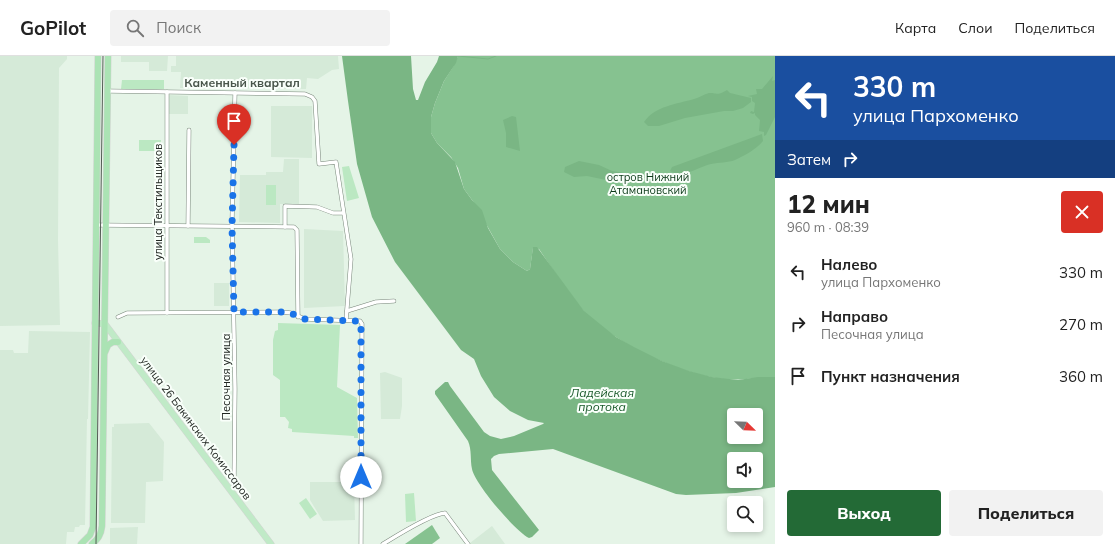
<!DOCTYPE html>
<html lang="ru">
<meta charset="utf-8">
<style>
:root{--surface:#fff;--page:#f2f2f2;--text:#222;--muted:#767676;--line:#e0e0e0;--accent:#236a36}
body{margin:0;font-family:Mulish,sans-serif;background:var(--page);color:var(--text);height:100vh;display:flex;flex-direction:column;font-size:15px;white-space:nowrap}
*{box-sizing:border-box;margin:0}
p{font-size:13px;color:var(--muted)}
.icon{flex:none;width:22px;height:22px;fill:none;stroke:currentColor;stroke-width:2;stroke-linecap:round;stroke-linejoin:round}
.map{position:relative;flex:1;overflow:hidden}
.drawer{display:flex;flex-direction:column;background:var(--surface);width:340px}
.drawer>*{flex:none}
.hud{background:#1a4fa0;color:#fff;overflow:hidden}
.needle{width:26px;rotate:113deg}
.fabs{position:absolute;left:727px;top:352px;display:grid;gap:8px}
.fabs a{display:grid;place-items:center;width:36px;height:36px;border-radius:4px;background:var(--surface);box-shadow:0 2px 6px #0003;font-size:20px}
.pin{position:absolute;display:grid;place-items:center;width:34px;height:34px;color:#fff;margin:-41px -17px;border-radius:50% 50% 50% 0;rotate:-45deg;box-shadow:0 0 4px #0007}
.pin .icon{rotate:45deg}
.me{position:absolute;width:44px;margin:-22px;rotate:0deg;stroke-linejoin:round;filter:drop-shadow(0 0 3px #0008)}
.turn{display:flex;align-items:center;gap:14px;height:84px;padding:0 12px;font-size:18px}
.turn .icon{width:52px;height:52px;stroke-width:2.5}
.turn b{display:block;font-size:28px;line-height:34px}
.then{display:flex;align-items:center;height:38px;padding:0 12px;background:#0003;gap:8px;font-size:15px}
.round{display:grid;place-items:center;flex:none;width:42px;height:42px;border-radius:4px;background:var(--page)}
.overview{display:flex;align-items:center;justify-content:space-between;height:68px;padding:0 12px}
h1{font-size:24px;font-weight:800;line-height:30px}
.action{display:flex;gap:8px;margin-top:auto;padding:8px 12px}
.action a{flex:1;height:46px;border-radius:4px;background:var(--accent);color:#fff;font-size:16px;font-weight:800;line-height:46px;text-align:center}
.action a+a{background:var(--page);color:var(--text)}
ul{padding:0;list-style:none}
li{display:flex;align-items:center;gap:12px;height:52px;padding:0 12px}
li div{flex:1}
li b{display:block;font-size:15px}
li em{font-style:normal}
header{display:flex;align-items:center;gap:24px;box-sizing:border-box;height:56px;padding:0 20px;background:var(--surface);border-bottom:1px solid var(--line)}
header strong{font-size:19px}
nav{display:flex;gap:22px;margin-inline-start:auto;font-size:14px}
.search{width:280px;height:36px;background:var(--page);display:flex;align-items:center;gap:10px;box-sizing:border-box;padding:0 14px;border-radius:4px;color:var(--muted);font-size:15px}
main{display:flex;flex:1;min-height:0}
.map>svg:first-child{display:block}
</style>
<header>
<strong>GoPilot</strong>
<div class="search"><svg class="icon" aria-label="search" viewBox="0 0 24 24"><circle cx="10" cy="10" r="6"/><path d="M15 15l6 6"/></svg>Поиск</div>
<nav><a>Карта</a><a>Слои</a><a>Поделиться</a></nav>
</header>
<main>
<div class="map">
<svg width="775" height="488" viewBox="0 0 775 488">
<rect width="100%" height="100%" fill="#e5f4e7"/>
<g fill="#d5ead8">
<path d="M0 0H67V3L59 12 58 184 60 269 0 270Z"/>
<path d="M121 0H168L167 15H149V6H121Z"/>
<path d="M176 0H338L339 13 332 14 318 23 307 22 306 33 180 32 181 16H171V10H176Z"/>
<path d="M168 39 188 40V58H168Z"/>
<path d="M271 50H312V102L271 101Z"/>
<path d="M284 103H299V148H280V167L239 166 240 119H266V116H283Z"/>
<path d="M304 173 343 175 345 250 304 252Z"/>
<rect x="214" y="227" width="15" height="23"/>
<path d="M29 275 90 276 88 363H87L85 469H80L79 471H75L74 476H67L66 488H0V294H13L14 297H28Z"/>
<path d="M385 316 402 322V350L400 363H381L380 317Z"/>
<path d="M149 367 164 386 163 425 146 426 145 467H111L112 371H114V368Z"/>
<path d="M310 426H354L355 464 323 465 310 444Z"/>
<path d="M492 470 505 488H470V487Z"/>
<path d="M138 471 137 488H110V472Z"/>
</g>
<g fill="#bbe8c2">
<path d="M122 24H164V33H121Z"/>
<path d="M139 84H161L160 95H139Z"/>
<path d="M349 110 359 142 347 145 342 111Z"/>
<rect x="266" y="129" width="10" height="20"/>
<path d="M194 181H206L210 184V187H194Z"/>
<path d="M278 267 340 269 337 331 357 342 358 382H354V380L292 376V373L288 372 289 366 285 361H280V324L273 319V284L275 275 278 274Z"/>
<path d="M414 437 416 465 406 466 405 438Z"/>
<path d="M306 442 317 458 310 463 299 447Z"/>
</g>
<g fill="#86c290">
<path d="M458 0H775V321C758 321 741 325 723 323 679 318 617 288 585 257 580 251 575 244 570 237 559 223 549 208 539 193L533 192 530 213 527 215 513 206 500 193 475 148 464 133 458 112 451 101 437 87 431 77V61L435 47 444 25 453 11Z"/>
<path d="M432 469 440 482 432 488H405Z"/>
</g>
<g fill="#7ab684" fill-rule="evenodd">
<path d="M342 0H411L413 33 416 44H418L425 26 437 6 439 0H458L456 7 444 25 435 47 431 61V77L437 87 455 106 464 133 472 144 482 154 488 172 500 193 513 206 527 215 530 213 533 191H537L584 255 616 281 634 291 662 305 689 315 712 321 738 324 758 321H775V431L736 437 686 439 676 438 553 393 499 398 494 400 491 403 492 414 539 474 532 481 529 482C515 475 475 428 472 413 470 404 472 394 468 385L435 338V335L445 326H448L450 330 484 376 490 380 501 383 514 380 543 368 544 367 528 364 510 355 494 341 481 320 474 303 461 294 395 206 372 161 357 108 348 45ZM734 359H756V381H734ZM734 403H756V425H734Z"/>
<path d="M773 20 772 25 775 24V61L766 79 764 80V76L759 75 760 64 755 59V57L753 58 750 57 751 55 754 56 755 47 752 45V41L748 40 757 38 756 33H762Z"/>
<path d="M727 34 730 37 751 42V46L743 52 733 55H724L685 62 659 70H648L644 66C655 50 677 48 694 43 699 42 704 38 709 37 719 37 717 40 727 34Z"/>
<path d="M512 60 516 61 520 95 506 91V77L503 64Z"/>
<path d="M762 78 763 85C756 93 746 99 735 104 728 107 719 106 711 108 698 111 683 123 670 115L672 111Z"/>
<path d="M579 105 599 109 612 115 624 117 623 124 611 125 587 120 574 121 564 116 565 111Z"/>
</g>
<g fill="none" stroke-linecap="round" stroke-linejoin="round">
<path stroke="#7ab684" stroke-width="1" d="M458 0 488 3 496 0"/>
<defs>
<g id="minor">
<path d="M108 35 305 38 312 41 315 45 319 108 336 106 351 203 346 264"/>
<path d="M97 169 294 171 297 174 298 261"/>
<path d="M188 170 189 74"/>
<path d="M285 171V150L317 151 333 157H343"/>
<path d="M347 255 376 246 394 245"/>
<path d="M167 257V36"/>
<path d="M118 261 127 257 282 256 291 257 305 263 360 265 362 268 361 488"/>
<path d="M232 437 234 430 235 333 232 166 235 37"/>
<path d="M383 488C396 480 431 458 445 457L468 488"/>
</g>
<path id="primary" d="M95 267 105 268 108 272 271 488"/>
<g id="trunk">
<path d="M105 296 108 289 113 286H118"/>
<path d="M81 488 90 479 93 471 98 0"/>
<path d="M92 488C98 483 101 479 102 470L108 0"/>
</g>
</defs>
<use href="#minor" stroke="#78867a" stroke-width="4.5"/>
<use href="#primary" stroke="#d3d4d3" stroke-width="7"/>
<use href="#trunk" stroke="#d3d4d3" stroke-width="7"/>
<use href="#minor" stroke="#fff" stroke-width="3.5"/>
<use href="#primary" stroke="#c0eac7" stroke-width="6"/>
<use href="#trunk" stroke="#abe3b4" stroke-width="6"/>
<path stroke="#535b54" stroke-width="1" d="M96 488 103 0"/>
</g>
<g fill="none" stroke-linecap="round" stroke-linejoin="round">
<path stroke="#1a73e8" stroke-width="7" stroke-dasharray="0 12.6" d="M234 89 232 171 234 256H288L305 263 357 265 361 267V421"/>
</g>
<g text-anchor="middle" stroke-width="4" stroke-linejoin="round" paint-order="stroke">
<g font-size="11" fill="#0b3918" stroke="#f9fffa">
<text x="648" y="125">остров Нижний<tspan x="648" dy="13">Атамановский</tspan></text>
</g>
<g font-size="11" fill="#212722" stroke="#f9fffa">
<text transform="translate(158 146) rotate(-90)" y="4">улица Текстильщиков</text>
<text transform="translate(226 321) rotate(-90)" y="4">Песочная улица</text>
<text transform="translate(196 372) rotate(53)" y="4">улица 26 Бакинских Комиссаров</text>
</g>
<g font-size="12" font-weight="bold" fill="#49564b" stroke="#f9fffa">
<text x="242" y="31">Каменный квартал</text>
</g>
<g font-size="12" font-style="italic" fill="#175829" stroke="#f9fffa">
<text x="602" y="341">Ладейская<tspan x="602" dy="14">протока</tspan></text>
</g>
</g>
</svg>
<div class="fabs">
<a><svg class="needle" viewBox="-14 -14 28 28"><path d="M0-13l5 13h-10z" fill="#e53935"/><path d="M0 13l5-13h-10z" fill="#767676"/></svg></a>
<a><svg class="icon" aria-label="sound" viewBox="0 0 24 24"><path d="M4 9h4l5-4v14l-5-4H4zM17 9q2 3 0 6"/></svg></a>
<a><svg class="icon" aria-label="search" viewBox="0 0 24 24"><circle cx="10" cy="10" r="6"/><path d="M15 15l6 6"/></svg></a>
</div>
<div class="pin" style="left:234px;top:89px;background:#d93025"><svg class="icon" aria-label="arrive" viewBox="0 0 24 24"><path d="M6 21V4h12l-3 4 3 4H6"/></svg></div>
<svg class="me" style="left:361px;top:421px" viewBox="-20 -20 40 40"><circle r="19" fill="#fff"/><path d="M0-13L10 11 0 6-10 11z" fill="#1a73e8"/></svg>
</div>
<section class="drawer">
<div class="hud">
<div class="turn"><svg class="icon" aria-label="left" viewBox="0 0 24 24"><path d="M17 20v-9H6M10 6l-5 5 5 5"/></svg><div><b>330 m</b>улица Пархоменко</div></div>
<div class="then">Затем<svg class="icon" aria-label="right" viewBox="0 0 24 24"><path d="M7 20v-9h11M14 6l5 5-5 5"/></svg></div>
</div>
<div class="overview"><div><h1>12 мин</h1><p>960 m · 08:39</p></div><a class="round" style="background:#d93025;color:#fff"><svg class="icon" aria-label="close" viewBox="0 0 24 24"><path d="M6 6l12 12M18 6L6 18"/></svg></a></div>
<ul>
<li><svg class="icon" aria-label="left" viewBox="0 0 24 24"><path d="M17 20v-9H6M10 6l-5 5 5 5"/></svg><div><b>Налево</b><p>улица Пархоменко</p></div><em>330 m</em></li>
<li><svg class="icon" aria-label="right" viewBox="0 0 24 24"><path d="M7 20v-9h11M14 6l5 5-5 5"/></svg><div><b>Направо</b><p>Песочная улица</p></div><em>270 m</em></li>
<li><svg class="icon" aria-label="arrive" viewBox="0 0 24 24"><path d="M6 21V4h12l-3 4 3 4H6"/></svg><div><b>Пункт назначения</b></div><em>360 m</em></li>
</ul>
<div class="action"><a>Выход</a><a>Поделиться</a></div>
</section>
</main>
